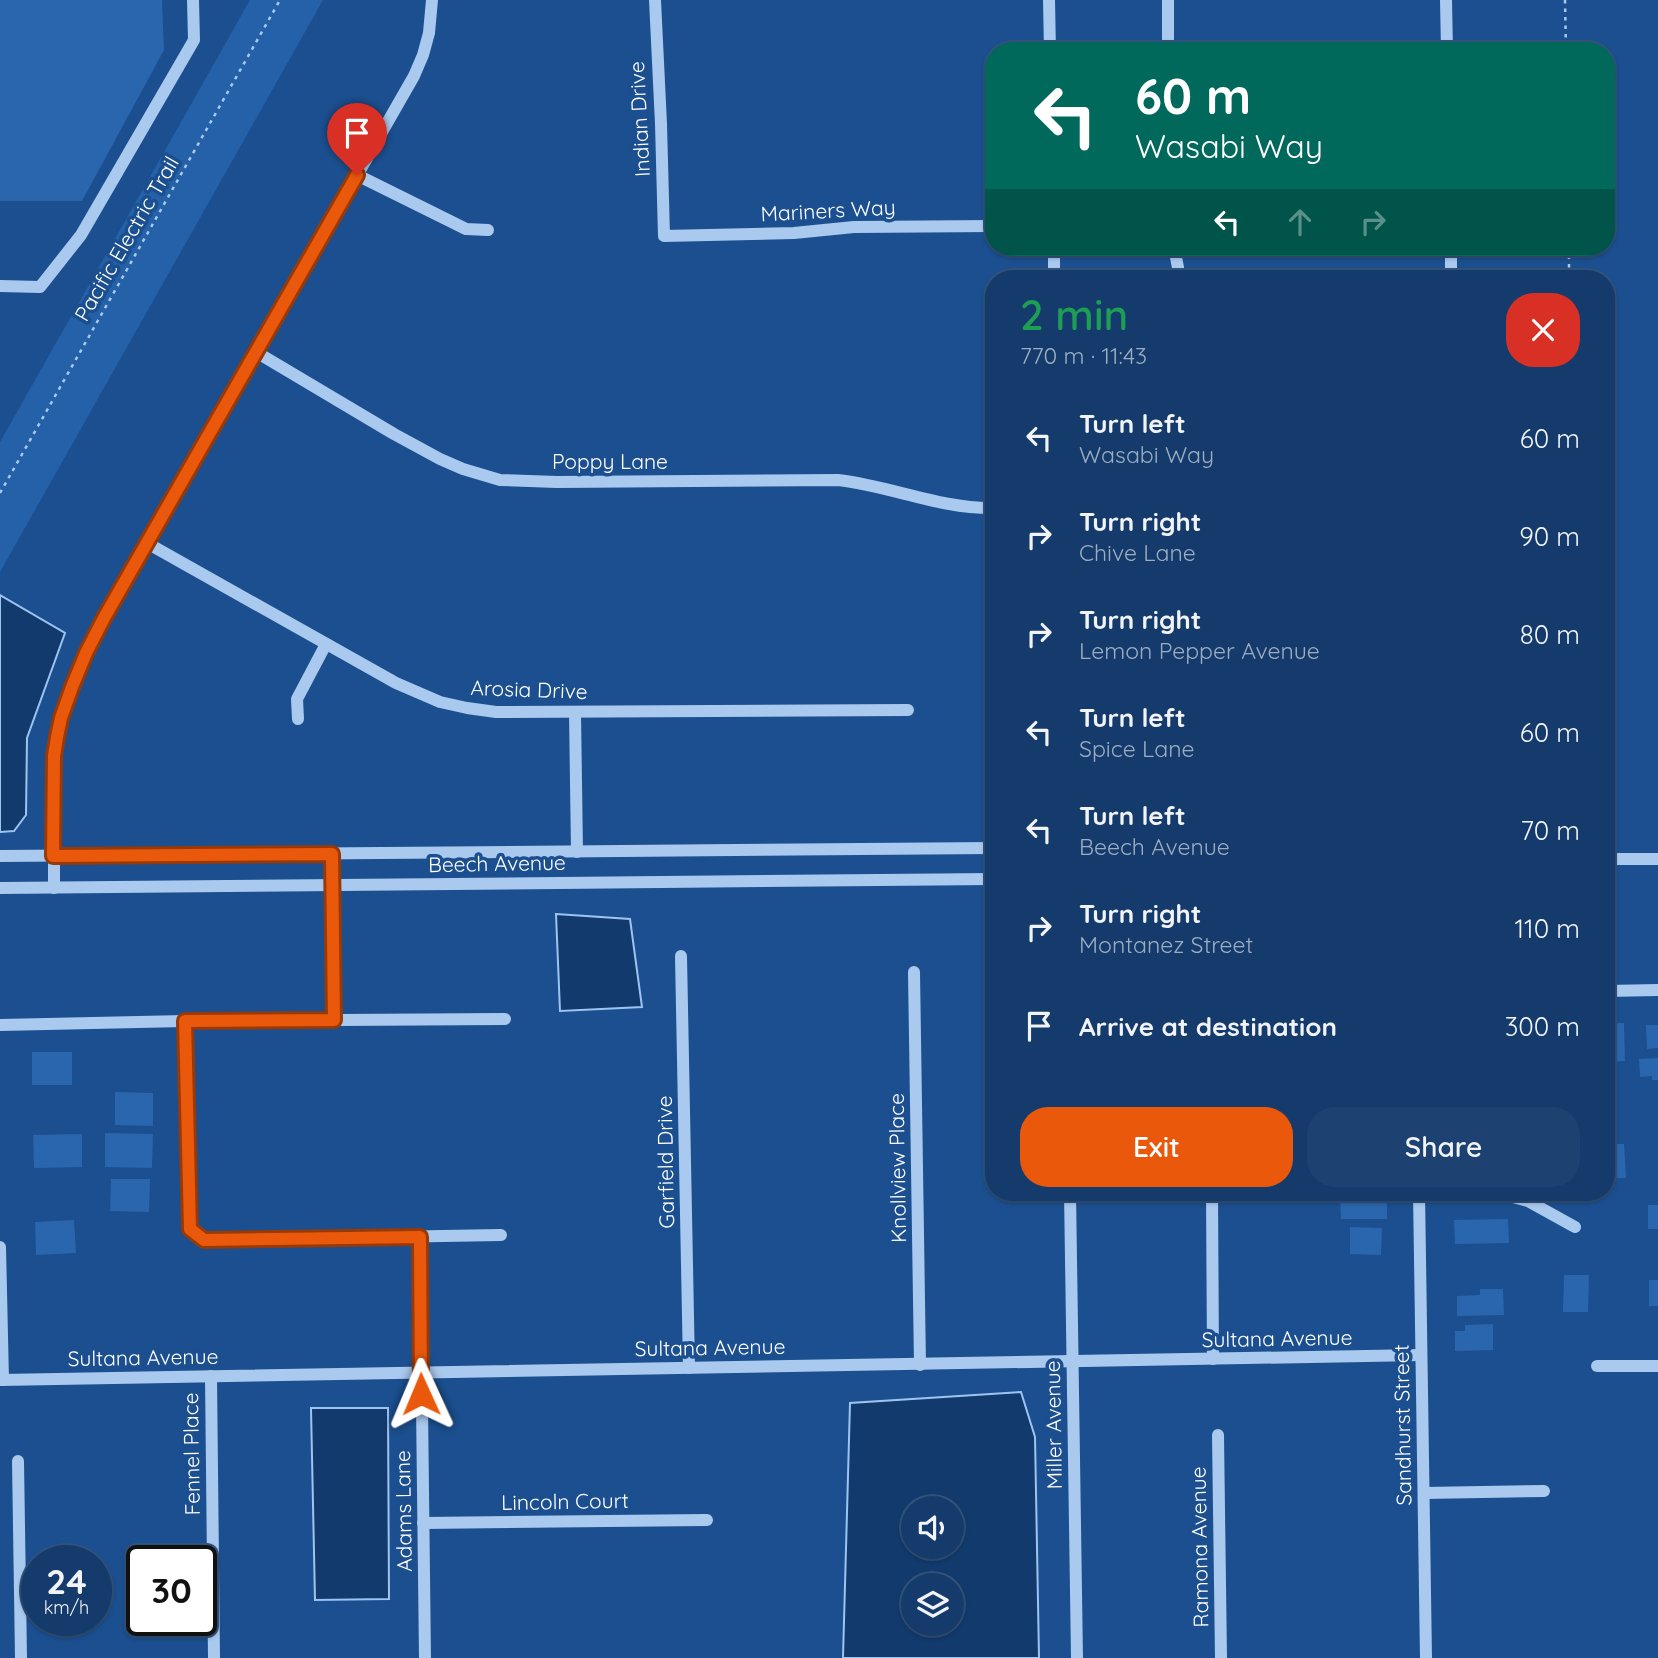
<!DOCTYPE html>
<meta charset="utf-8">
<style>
:root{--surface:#143b6b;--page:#1d4271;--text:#f1f3f6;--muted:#9dadc1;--line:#33557e;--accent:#ea580c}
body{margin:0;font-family:Quicksand,sans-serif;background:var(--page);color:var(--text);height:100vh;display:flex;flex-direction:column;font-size:26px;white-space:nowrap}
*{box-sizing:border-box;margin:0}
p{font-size:23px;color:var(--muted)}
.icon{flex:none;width:38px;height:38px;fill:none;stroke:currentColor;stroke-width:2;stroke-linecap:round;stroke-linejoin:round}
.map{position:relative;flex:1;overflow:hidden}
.drawer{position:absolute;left:985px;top:270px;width:630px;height:931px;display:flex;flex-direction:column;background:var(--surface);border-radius:28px;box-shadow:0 2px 5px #0004,0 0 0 2px var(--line)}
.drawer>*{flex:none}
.top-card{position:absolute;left:985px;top:42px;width:630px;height:214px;border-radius:28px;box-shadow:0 2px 5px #0004,0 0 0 2px var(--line);background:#00695c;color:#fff;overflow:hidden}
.buttons{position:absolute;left:901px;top:1496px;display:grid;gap:14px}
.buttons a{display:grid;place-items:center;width:63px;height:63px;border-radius:50%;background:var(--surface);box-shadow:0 2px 5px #0004,0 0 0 2px var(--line);font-size:35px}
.speed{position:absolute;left:21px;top:1545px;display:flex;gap:14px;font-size:35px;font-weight:700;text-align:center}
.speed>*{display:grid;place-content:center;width:91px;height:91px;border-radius:50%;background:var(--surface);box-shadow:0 2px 5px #0004,0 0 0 2px var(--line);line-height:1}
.speed small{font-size:18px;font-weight:400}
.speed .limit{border:4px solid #111;border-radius:10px;background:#fff;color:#111}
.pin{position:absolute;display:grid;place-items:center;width:60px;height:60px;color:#fff;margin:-72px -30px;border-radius:50% 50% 50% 0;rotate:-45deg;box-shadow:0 0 7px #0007}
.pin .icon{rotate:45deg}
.me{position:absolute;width:77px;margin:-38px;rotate:359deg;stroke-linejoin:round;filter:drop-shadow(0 0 5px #0008)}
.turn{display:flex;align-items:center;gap:24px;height:147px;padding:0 35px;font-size:32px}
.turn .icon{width:91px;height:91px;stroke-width:2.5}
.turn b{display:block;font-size:49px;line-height:60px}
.lanes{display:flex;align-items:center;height:66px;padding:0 35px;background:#0003;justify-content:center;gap:35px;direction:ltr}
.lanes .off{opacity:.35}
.round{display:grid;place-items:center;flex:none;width:74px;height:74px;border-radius:28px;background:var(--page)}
.head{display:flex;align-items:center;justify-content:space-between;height:119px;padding:0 35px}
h1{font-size:42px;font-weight:600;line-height:52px;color:#1e9e55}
.action{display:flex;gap:14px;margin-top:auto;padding:14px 35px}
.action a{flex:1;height:80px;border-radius:28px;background:var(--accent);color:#fff;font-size:28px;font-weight:600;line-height:80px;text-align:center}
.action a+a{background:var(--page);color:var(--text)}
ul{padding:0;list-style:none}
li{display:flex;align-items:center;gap:21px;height:98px;padding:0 35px}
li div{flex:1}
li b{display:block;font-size:26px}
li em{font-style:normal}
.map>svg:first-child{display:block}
</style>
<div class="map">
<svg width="1658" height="1658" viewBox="0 0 1658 1658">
<rect width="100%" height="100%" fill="#1b4f8f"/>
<path fill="#2461a8" d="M250 0H323L0 572V442Z"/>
<g fill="#123a6d" stroke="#9cc4f0" stroke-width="2" fill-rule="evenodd">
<path d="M0 595 65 633 27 738 26 815 14 831 0 832Z"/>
<path d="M556 914 630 919 642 1007 560 1011Z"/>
<path d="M1021 1392 1035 1437 1039 1658H843L850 1403ZM914 1508H952V1547H914ZM914 1586H952V1624H914Z"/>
<path d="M311 1408H388L389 1599 315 1600Z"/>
</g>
<g fill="#2a66ad">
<path d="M0 0H162L164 50 82 201H0Z"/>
<path d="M1613 917 1615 956 1606 957V918Z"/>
<path d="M1606 1023H1624L1625 1061 1606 1062Z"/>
<path d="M1646 1025H1658V1048L1647 1049Z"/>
<rect x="32" y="1052" width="40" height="33"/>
<path d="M1658 1058V1080H1652V1076L1640 1077 1639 1059Z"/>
<path d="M115 1092 153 1093V1126L115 1125Z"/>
<path d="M105 1133 153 1134 152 1168 105 1167Z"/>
<path d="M82 1134V1167L34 1168 33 1135Z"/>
<path d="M1606 1144H1624L1626 1178H1606Z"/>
<path d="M111 1179H150L149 1212 110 1211Z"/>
<path d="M1340 1196H1387V1219H1341Z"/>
<rect x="1648" y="1205" width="10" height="24"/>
<path d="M1508 1219 1509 1243 1455 1244 1454 1220Z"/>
<path d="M74 1220 76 1253 36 1255 35 1222Z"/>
<path d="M1350 1227 1382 1228 1381 1255 1350 1254Z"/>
<path d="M1564 1275H1589L1588 1312H1563Z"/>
<rect x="1649" y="1280" width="9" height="26"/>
<path d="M1480 1289H1503L1504 1315 1457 1316V1296L1480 1295Z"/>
<path d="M1493 1324V1350L1455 1351V1331H1465V1325Z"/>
</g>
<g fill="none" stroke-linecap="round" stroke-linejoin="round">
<g stroke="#a9c9ee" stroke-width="2.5" stroke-dasharray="3.5 5" stroke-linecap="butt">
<path d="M1565 0 1566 51"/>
<path d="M1569 247V278"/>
<path d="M0 493 280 0"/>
</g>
<g stroke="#a9c9ee" stroke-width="12">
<path d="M655 0 661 124 664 236 794 233 854 227 994 226"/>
<path d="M1049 0 1050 51"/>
<path d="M1168 0V51"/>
<path d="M1446 0 1447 51"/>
<path d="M357 175 466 229 488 230"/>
<path d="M1054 247V278"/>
<path d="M1174 247 1180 278"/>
<path d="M1451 247V278"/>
<path d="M1254 278 1295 276 1315 278"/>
<path d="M0 286 40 287 81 235 194 40 193 0"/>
<path d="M256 352 394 434 440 459 463 469 500 480 557 482 838 480C891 486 940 509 994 508"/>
<path d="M147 543 396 683 440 702 467 708 496 712 908 710"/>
<path d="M575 712 577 852"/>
<path d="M298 719 297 699 326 644"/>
<path d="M332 854 334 1020"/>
<path d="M0 856 994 848"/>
<path d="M1606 859H1658"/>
<path d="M0 888 994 879"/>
<path d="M54 888V756L61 718 86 653 104 618 208 439 256 352 414 76 423 55 429 33 432 0"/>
<path d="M681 956 689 1368"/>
<path d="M914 972 920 1365"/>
<path d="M1606 991 1658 990"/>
<path d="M185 1021 190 1229 204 1240 501 1235"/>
<path d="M0 1025 185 1021 505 1019"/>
<path d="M1070 1192 1077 1658"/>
<path d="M1212 1192 1213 1359"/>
<path d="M1419 1192 1426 1658"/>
<path d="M1495 1192 1528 1201 1575 1227"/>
<path d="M420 1237 425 1658"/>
<path d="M0 1247 3 1380"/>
<path d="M1597 1366H1658"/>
<path d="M211 1376 214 1658"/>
<path d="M0 1380 1421 1355"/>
<path d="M1218 1435 1221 1658"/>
<path d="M18 1461 21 1658"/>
<path d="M1424 1493 1544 1491"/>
<path d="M423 1523 707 1520"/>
</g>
</g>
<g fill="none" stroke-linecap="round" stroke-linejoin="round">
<defs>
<path id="route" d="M357 175 104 618 86 653 72 687 61 718 57 737 54 756 53 856 332 854 334 1020 185 1021 190 1229 204 1240 420 1237 421 1394"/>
</defs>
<use href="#route" stroke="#983908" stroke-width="18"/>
<use href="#route" stroke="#ea580c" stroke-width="12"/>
</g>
<g text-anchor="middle" stroke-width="7" stroke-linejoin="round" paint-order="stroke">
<g font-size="21" fill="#fff" stroke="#1b4f8f">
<text transform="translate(640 119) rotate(-93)" y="7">Indian Drive</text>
<text transform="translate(828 211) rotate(-3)" y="7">Mariners Way</text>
<text transform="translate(127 239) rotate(-60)" y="7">Pacific Electric Trail</text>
<text x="610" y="469">Poppy Lane</text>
<text transform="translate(529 690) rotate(2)" y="7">Arosia Drive</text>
<text transform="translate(497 864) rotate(-1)" y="7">Beech Avenue</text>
<text transform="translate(666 1162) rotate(-91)" y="7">Garfield Drive</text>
<text transform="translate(898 1168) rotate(-91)" y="7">Knollview Place</text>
<text transform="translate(1277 1339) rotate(-1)" y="7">Sultana Avenue</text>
<text transform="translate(710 1348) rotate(-1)" y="7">Sultana Avenue</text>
<text transform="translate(143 1358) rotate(-1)" y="7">Sultana Avenue</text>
<text transform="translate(1054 1425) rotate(-91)" y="7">Miller Avenue</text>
<text transform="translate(1403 1425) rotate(-91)" y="7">Sandhurst Street</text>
<text transform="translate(192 1454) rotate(-91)" y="7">Fennel Place</text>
<text transform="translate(565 1502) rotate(-1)" y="7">Lincoln Court</text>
<text transform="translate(404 1511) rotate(-91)" y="7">Adams Lane</text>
<text transform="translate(1200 1547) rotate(-91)" y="7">Ramona Avenue</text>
</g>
</g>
</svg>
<div class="buttons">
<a><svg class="icon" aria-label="sound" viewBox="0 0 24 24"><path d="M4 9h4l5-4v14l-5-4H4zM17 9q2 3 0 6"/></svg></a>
<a><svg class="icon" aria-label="layers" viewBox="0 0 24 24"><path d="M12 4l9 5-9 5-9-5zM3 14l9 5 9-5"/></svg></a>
</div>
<div class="speed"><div>24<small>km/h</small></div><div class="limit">30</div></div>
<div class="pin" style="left:357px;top:175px;background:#d93025"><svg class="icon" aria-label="arrive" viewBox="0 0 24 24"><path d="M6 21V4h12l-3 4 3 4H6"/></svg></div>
<svg class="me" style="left:421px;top:1394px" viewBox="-20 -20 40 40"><path d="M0-17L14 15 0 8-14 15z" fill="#ea580c" stroke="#fff" stroke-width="4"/></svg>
<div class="top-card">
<div class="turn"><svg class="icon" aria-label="left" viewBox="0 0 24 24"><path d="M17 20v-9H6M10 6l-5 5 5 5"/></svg><div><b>60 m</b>Wasabi Way</div></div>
<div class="lanes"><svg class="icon" aria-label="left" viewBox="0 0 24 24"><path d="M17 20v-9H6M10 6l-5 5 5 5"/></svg><svg class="icon off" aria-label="ahead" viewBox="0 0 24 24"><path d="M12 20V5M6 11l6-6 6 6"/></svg><svg class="icon off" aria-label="right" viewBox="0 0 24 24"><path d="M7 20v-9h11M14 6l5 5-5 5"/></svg></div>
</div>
<section class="drawer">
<div class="head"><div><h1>2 min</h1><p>770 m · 11:43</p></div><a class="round" style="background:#d93025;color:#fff"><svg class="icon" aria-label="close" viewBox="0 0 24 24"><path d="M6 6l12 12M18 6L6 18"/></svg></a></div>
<ul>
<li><svg class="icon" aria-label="left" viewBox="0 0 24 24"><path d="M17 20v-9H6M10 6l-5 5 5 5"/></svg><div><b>Turn left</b><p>Wasabi Way</p></div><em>60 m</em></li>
<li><svg class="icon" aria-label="right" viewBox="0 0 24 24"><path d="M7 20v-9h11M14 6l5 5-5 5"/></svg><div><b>Turn right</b><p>Chive Lane</p></div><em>90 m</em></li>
<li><svg class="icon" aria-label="right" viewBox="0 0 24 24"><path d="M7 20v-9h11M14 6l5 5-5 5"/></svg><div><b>Turn right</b><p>Lemon Pepper Avenue</p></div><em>80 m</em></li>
<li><svg class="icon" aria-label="left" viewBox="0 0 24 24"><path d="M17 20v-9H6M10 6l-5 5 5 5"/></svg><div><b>Turn left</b><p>Spice Lane</p></div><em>60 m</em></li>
<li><svg class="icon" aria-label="left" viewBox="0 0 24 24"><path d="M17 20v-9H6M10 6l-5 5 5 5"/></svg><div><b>Turn left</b><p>Beech Avenue</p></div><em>70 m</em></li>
<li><svg class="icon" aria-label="right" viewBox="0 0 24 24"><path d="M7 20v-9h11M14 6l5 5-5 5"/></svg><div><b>Turn right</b><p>Montanez Street</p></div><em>110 m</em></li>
<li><svg class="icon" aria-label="arrive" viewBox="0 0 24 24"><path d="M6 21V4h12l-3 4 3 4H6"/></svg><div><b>Arrive at destination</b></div><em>300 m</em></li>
</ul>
<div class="action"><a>Exit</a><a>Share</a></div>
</section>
</div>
